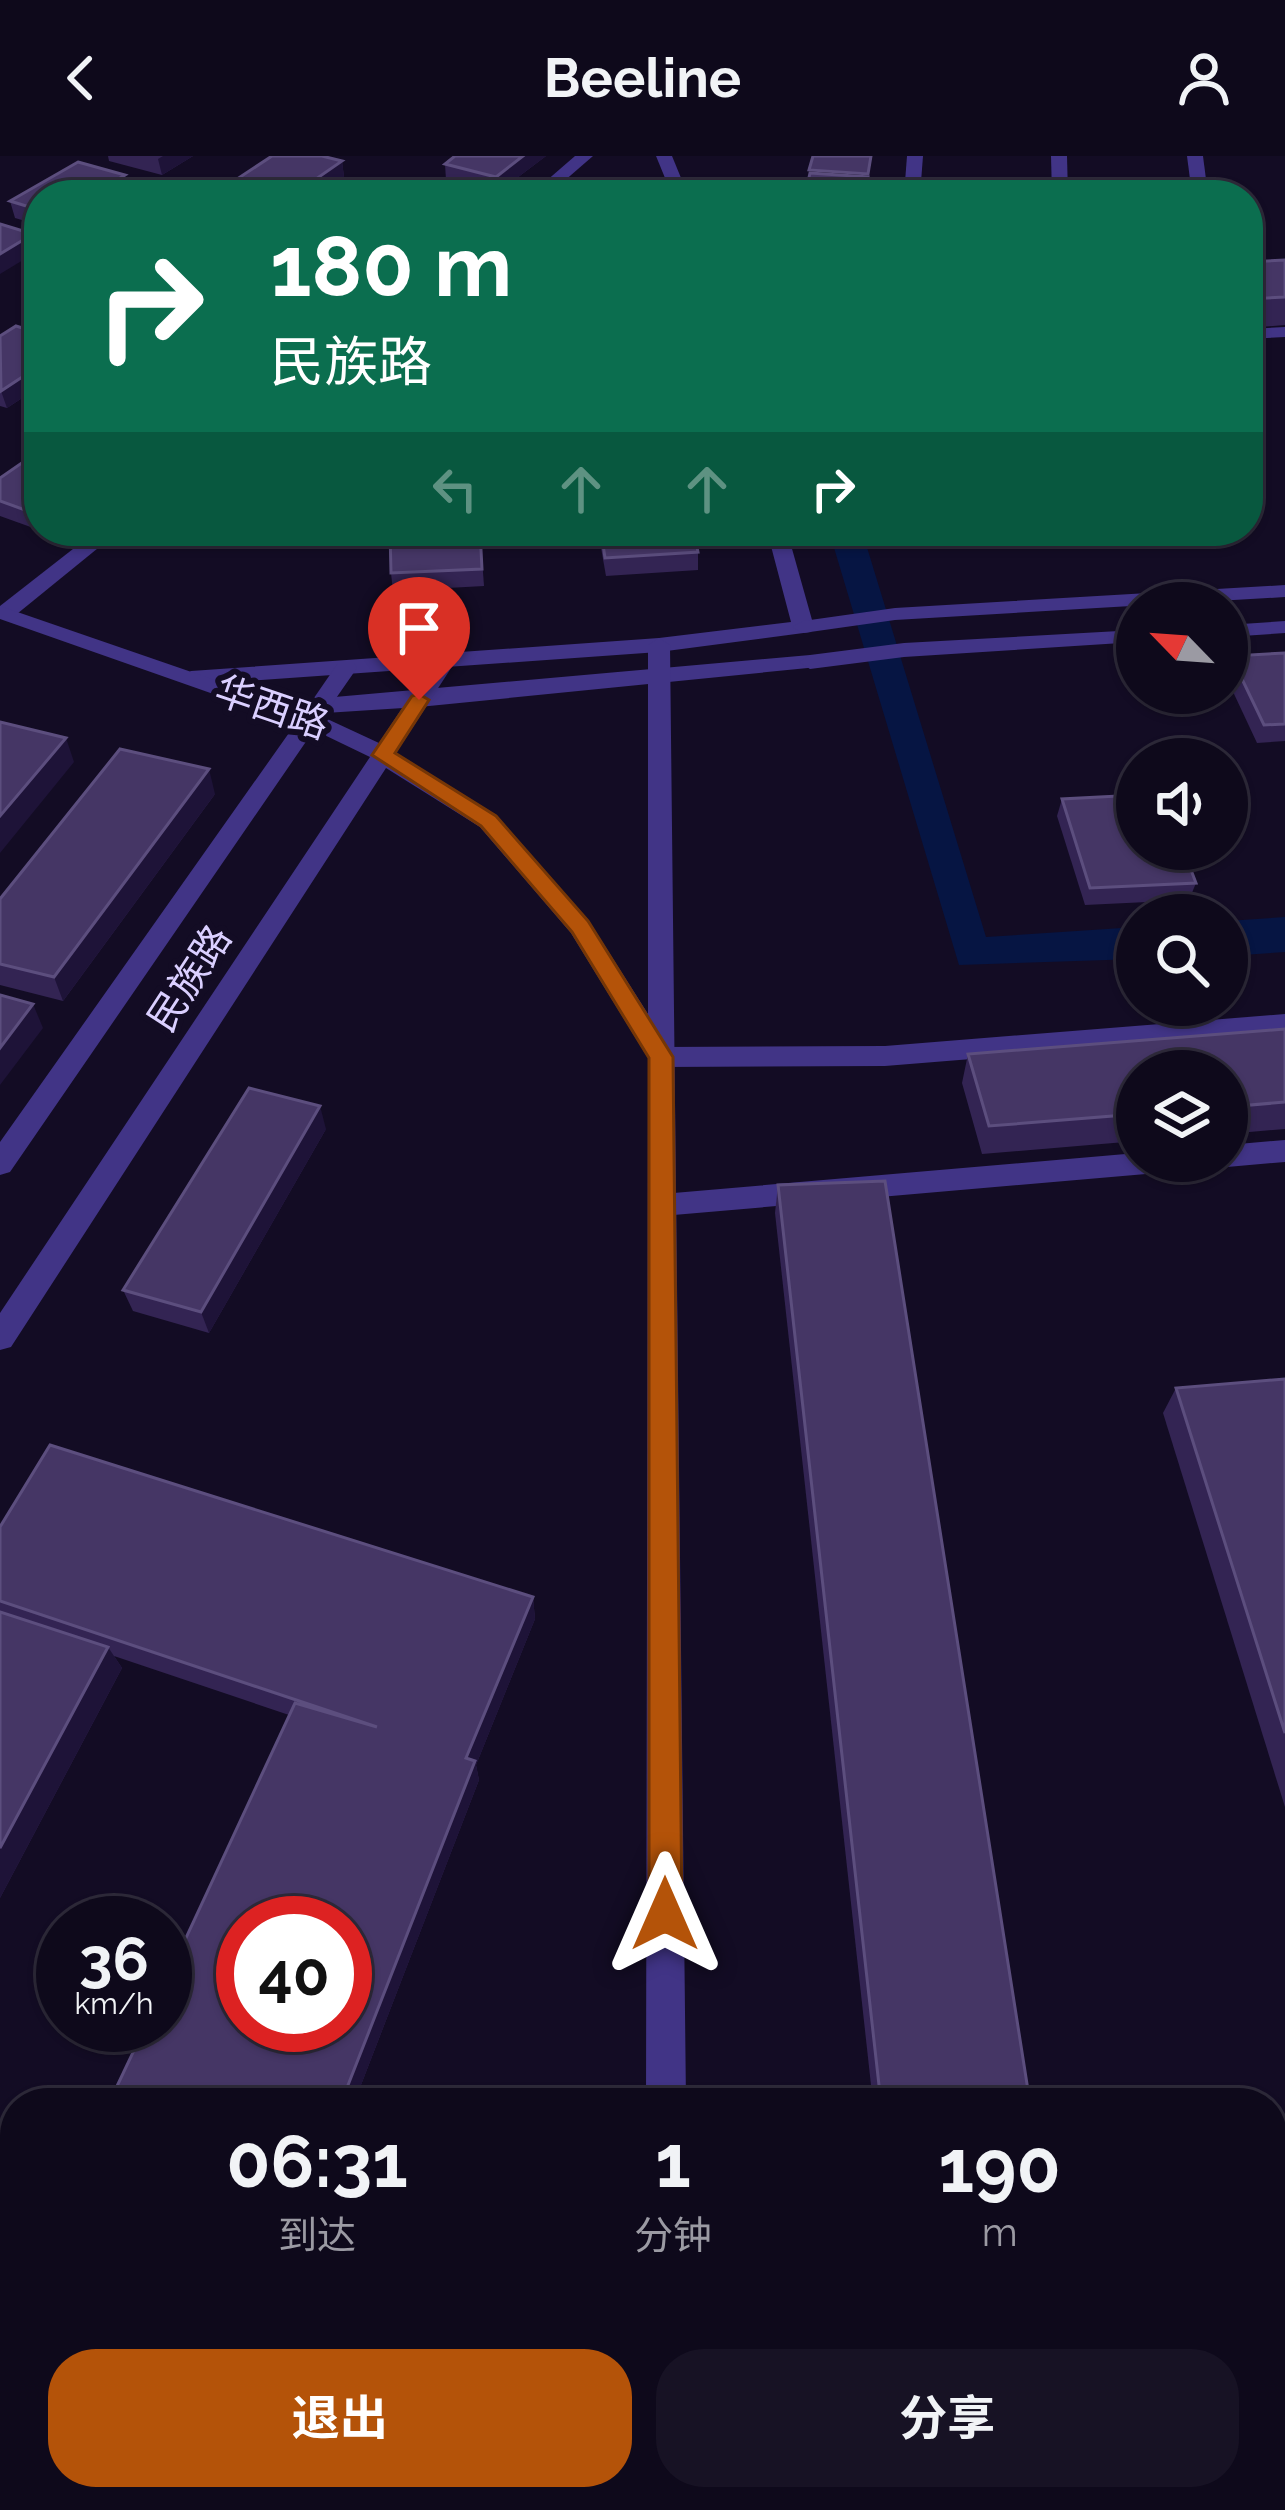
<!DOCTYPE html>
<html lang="zh">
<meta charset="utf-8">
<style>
:root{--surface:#0e091b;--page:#171224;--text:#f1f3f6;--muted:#9b9aa3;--line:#2e2a3a;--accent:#b45309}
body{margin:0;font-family:Raleway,"Noto Sans SC",sans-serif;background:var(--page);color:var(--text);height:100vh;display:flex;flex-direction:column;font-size:45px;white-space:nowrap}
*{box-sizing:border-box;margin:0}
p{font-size:39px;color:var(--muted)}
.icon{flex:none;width:66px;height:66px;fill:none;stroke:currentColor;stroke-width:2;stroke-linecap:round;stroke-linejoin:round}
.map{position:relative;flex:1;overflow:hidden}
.side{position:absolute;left:0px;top:1932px;width:1287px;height:423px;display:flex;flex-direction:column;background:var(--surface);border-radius:48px 48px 0 0;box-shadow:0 3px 9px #0004,0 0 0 3px var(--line)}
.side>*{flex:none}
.top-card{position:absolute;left:24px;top:24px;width:1239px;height:366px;border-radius:48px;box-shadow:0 3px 9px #0004,0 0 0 3px var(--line);background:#0b6e4f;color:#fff;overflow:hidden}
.needle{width:78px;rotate:295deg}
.controls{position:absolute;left:1116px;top:426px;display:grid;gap:24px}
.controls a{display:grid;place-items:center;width:132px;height:132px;border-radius:50%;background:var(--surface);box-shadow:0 3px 9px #0004,0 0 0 3px var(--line);font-size:60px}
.speed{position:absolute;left:36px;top:1740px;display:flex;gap:24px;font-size:60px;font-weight:700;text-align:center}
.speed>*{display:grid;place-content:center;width:156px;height:156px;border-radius:50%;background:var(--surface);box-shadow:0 3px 9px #0004,0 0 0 3px var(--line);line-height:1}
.speed small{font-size:30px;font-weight:400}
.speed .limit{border:18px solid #d22;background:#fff;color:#111}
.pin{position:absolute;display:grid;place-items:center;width:102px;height:102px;color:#fff;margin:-123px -51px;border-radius:50% 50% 50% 0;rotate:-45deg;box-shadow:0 0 12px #0007}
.pin .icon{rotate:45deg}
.me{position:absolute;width:132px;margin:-66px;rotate:0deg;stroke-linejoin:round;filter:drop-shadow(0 0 9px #0008)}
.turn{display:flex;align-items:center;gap:42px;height:252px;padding:0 48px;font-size:54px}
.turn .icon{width:156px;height:156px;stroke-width:2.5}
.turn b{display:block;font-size:84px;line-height:102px}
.lanes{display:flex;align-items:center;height:114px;padding:0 48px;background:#0003;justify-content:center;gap:60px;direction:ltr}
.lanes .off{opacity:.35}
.eta{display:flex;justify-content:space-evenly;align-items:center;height:204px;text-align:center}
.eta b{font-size:72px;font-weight:700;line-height:84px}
.action{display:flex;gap:24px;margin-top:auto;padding:24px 48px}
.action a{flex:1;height:138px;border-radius:48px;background:var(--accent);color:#fff;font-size:48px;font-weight:700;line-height:138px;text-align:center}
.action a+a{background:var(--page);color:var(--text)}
header{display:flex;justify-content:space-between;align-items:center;height:156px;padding:0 48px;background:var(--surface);font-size:54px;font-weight:700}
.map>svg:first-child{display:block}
</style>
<header><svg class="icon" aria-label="back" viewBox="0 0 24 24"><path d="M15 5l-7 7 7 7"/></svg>Beeline<svg class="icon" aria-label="person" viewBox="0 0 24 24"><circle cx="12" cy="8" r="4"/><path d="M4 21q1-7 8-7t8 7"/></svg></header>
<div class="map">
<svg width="1285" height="2354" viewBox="0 0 1285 2354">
<rect width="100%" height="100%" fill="#130c24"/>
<g fill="#061543">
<path d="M829 375H862L986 781 1137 771V803L959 809Z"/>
<path d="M1285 761V796L1227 800V765Z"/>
</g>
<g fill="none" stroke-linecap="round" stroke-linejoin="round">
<g fill="#413486" fill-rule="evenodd">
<path d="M575 0H593L548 39H530Z"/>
<path d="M656 0H672L688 39H672Z"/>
<path d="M907 0H923L920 39H904Z"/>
<path d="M1051 0H1067L1068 39H1052Z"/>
<path d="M1187 0H1203L1208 39H1192Z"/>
<path d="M1285 171V181L1248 183V173Z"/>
<path d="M96 375H119L12 462H0V450Z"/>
<path d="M767 375H787L814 471 811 476 659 496 191 529 180 522 191 515 659 482 791 466Z"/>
<path d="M810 499 818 501V511L419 551 278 560 267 553 278 546Z"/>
<path d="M1285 858V878L885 910 661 911 648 901 661 891 885 890Z"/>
<path d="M1285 984V1006L1227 1011 1216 1005H1227V989Z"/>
<path d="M1137 997V1005H1183L1169 1016 662 1060 652 1057 648 1049 652 1041 662 1038Z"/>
</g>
<g fill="#413486" fill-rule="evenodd">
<path d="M1285 429V441L895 464 803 477 792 471 803 465 895 452Z"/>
<path d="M0 450 305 555 338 507H354L357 512 323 561 379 587 436 501H452L455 506 396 597 496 659 589 765 648 858V489L659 482 670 489 686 1947H646L648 902 571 777 480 671 386 612 11 1191 0 1194V1157L370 601 314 574 10 1016 0 1019V986L296 567 0 463Z"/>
<path d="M1285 465V477L1227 481V469Z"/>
<path d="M1137 474V486L904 501 810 513 799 506 810 499 904 487Z"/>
<rect x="646" y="2340" width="44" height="14"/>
</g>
</g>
<g fill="#332453">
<path d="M108 0H193L162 19 109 5Z"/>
<path d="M546 0 497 37 446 24 445 8Z"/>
<path d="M342 5 344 21 319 39H236L234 25Z"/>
<path d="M125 19 129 35 39 39V69L15 62 10 45Z"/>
<path d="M1285 104V169L1248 172V106Z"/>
<path d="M39 177V231L7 252 0 250V180Z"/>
<path d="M39 295V374L0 360V322Z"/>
<path d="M480 375 484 430 393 435 391 417Z"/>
<path d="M598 375H694L698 396V414L606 420Z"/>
<path d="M942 375H1029L1028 383 946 386Z"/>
<path d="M1285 497V585L1257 587 1227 523V511L1231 500Z"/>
<path d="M215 638 63 845 0 829V743Z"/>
<path d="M1062 643 1196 727 1189 744 1085 749 1057 660Z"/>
<path d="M1285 873V973L1227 978V915H1137V985L982 998 962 927 968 898Z"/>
<path d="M326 973 209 1177 133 1155 123 1134Z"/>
<path d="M778 1029 1030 1947H873L775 1057Z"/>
<path d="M1285 1223V1651L1163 1257 1176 1232Z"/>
<path d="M0 1371 533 1441 535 1463 476 1609 479 1624 354 1947H109L289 1559 114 1500 122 1512 0 1742Z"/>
<path d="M916 2340H1092L1094 2354H917Z"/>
</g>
<g fill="#1e1338">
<path d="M163 0H193L162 19 158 3Z"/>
<path d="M523 0H546L497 37 496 21Z"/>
<path d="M342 5 344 21 319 39H293Z"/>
<path d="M125 19 129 35 123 39H92Z"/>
<path d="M33 78 38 95 0 118V98Z"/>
<path d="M39 210V231L7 252 1 235Z"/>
<path d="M66 582 74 606 0 697V660Z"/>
<path d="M209 613 215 638 63 845 54 821Z"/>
<path d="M33 848 43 872 0 929V892Z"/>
<path d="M320 950 326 973 209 1177 201 1156Z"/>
<path d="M533 1441 535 1463 476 1609 479 1624 354 1947H341L466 1602Z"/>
<path d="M108 1491 122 1512 0 1742V1692Z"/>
</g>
<g fill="#453665" stroke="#5c4e7e" stroke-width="3" fill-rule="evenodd">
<path d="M272 0H322L342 5 293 39 234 25Z"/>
<path d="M455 0H523L496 21 445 8Z"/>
<path d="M813 0H871L868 18 809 14Z"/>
<path d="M78 6 125 19 92 39H39V54L10 45Z"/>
<path d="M810 17 868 21 865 39H805Z"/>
<path d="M423 28 466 39H408Z"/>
<path d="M0 68 33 78 0 98Z"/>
<path d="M1285 104V141L1248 143V106Z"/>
<path d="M16 170 39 177V210L1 235 0 180Z"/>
<path d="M39 295V359L0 345V322Z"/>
<path d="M390 375H480L482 413 391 417Z"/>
<path d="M601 375H694L698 396 605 402Z"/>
<path d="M1285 497V568L1264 569 1231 500Z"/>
<path d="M0 566 66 582 0 660Z"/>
<path d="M120 593 209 613 54 821 0 808V743Z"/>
<path d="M1137 639V693H1183L1196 727 1090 732 1062 643Z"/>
<path d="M0 839 33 848 0 892Z"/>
<path d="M1285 873V946L1227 951V915H1137V958L989 970 968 898Z"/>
<path d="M249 932 320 950 201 1156 123 1134Z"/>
<path d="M885 1025 1030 1947H881L778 1029Z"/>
<path d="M1285 1223V1577L1176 1232Z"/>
<path d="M50 1289 533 1441 466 1602 475 1605 341 1947H109L146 1869H165V1827L295 1547 377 1571 0 1445V1371ZM243 1767H345V1869H243Z"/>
<path d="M0 1456 108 1491 0 1692Z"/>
<path d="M15 2150V2267L0 2260V2183Z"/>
<path d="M925 2340H1092L1094 2354H926Z"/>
</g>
<path fill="#b45309" stroke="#753606" stroke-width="3" d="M419 538 429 544 395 597 496 660 588 765 673 901 682 1758 677 1770 665 1775 654 1770 649 1758V902L572 776 481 670 372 599 412 540Z"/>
<g text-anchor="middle" stroke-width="12" stroke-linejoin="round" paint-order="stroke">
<g font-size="39" fill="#dacfff" stroke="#130c24">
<text transform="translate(272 551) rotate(19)" y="14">华西路</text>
<text transform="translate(189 822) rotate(-57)" y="14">民族路</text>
</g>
</g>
</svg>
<div class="controls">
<a><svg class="needle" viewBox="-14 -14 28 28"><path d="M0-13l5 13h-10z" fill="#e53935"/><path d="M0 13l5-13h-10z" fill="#9b9aa3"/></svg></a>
<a><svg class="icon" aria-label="sound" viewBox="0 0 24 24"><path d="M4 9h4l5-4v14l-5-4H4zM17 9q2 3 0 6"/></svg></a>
<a><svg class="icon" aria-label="search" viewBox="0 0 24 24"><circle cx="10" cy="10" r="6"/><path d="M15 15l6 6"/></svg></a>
<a><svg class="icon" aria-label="layers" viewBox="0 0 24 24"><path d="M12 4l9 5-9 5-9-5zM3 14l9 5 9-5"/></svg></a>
</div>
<div class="speed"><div>36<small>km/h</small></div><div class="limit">40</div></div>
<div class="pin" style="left:419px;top:544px;background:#d93025"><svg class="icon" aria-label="arrive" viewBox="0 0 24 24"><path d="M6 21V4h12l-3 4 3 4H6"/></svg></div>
<svg class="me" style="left:665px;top:1758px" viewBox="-20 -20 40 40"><path d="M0-17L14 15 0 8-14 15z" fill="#b45309" stroke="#fff" stroke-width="4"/></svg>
<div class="top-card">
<div class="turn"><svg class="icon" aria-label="right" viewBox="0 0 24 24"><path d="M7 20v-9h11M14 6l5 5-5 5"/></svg><div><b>180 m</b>民族路</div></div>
<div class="lanes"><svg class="icon off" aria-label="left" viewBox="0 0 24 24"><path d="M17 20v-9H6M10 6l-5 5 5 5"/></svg><svg class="icon off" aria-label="ahead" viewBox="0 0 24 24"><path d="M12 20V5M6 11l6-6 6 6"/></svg><svg class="icon off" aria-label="ahead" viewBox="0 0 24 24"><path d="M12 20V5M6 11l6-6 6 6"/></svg><svg class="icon" aria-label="right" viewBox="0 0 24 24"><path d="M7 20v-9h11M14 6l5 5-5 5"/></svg></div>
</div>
<section class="side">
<div class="eta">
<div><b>06:31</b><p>到达</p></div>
<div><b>1</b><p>分钟</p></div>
<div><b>190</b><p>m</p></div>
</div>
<div class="action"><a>退出</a><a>分享</a></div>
</section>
</div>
